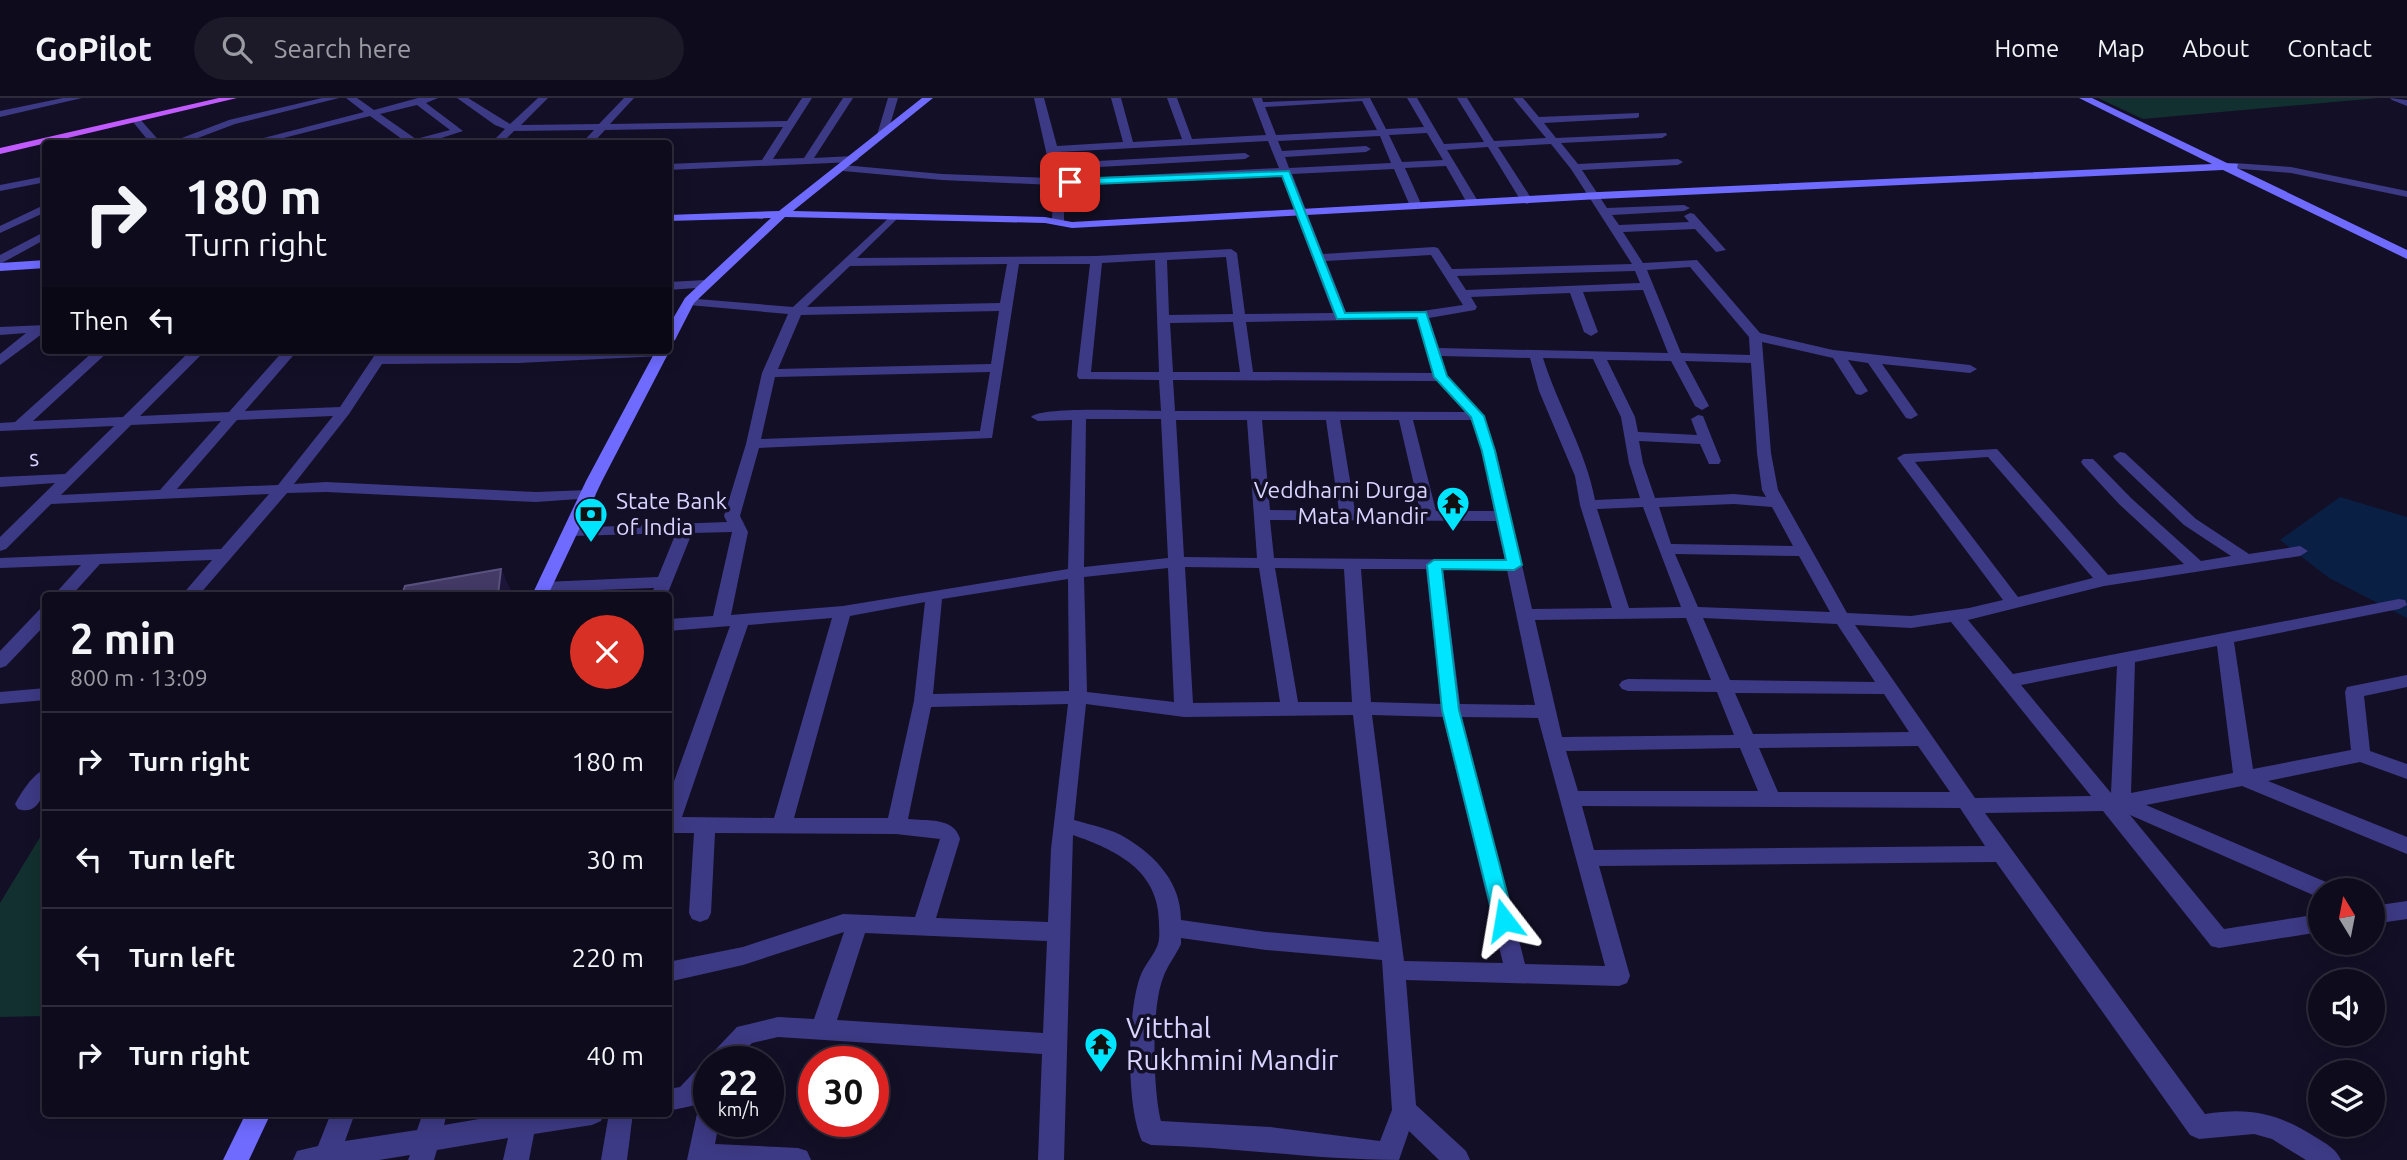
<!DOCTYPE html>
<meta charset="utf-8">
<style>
:root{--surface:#0e0b1c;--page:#1c1929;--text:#f1f3f6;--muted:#9b9ba3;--line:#2e2b3b}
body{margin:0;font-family:Ubuntu,sans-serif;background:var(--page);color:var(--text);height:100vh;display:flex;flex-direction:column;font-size:26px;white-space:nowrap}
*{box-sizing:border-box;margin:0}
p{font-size:23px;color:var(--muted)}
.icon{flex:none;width:38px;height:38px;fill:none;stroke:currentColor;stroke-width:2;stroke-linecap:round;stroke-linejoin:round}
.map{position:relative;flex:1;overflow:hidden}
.side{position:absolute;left:42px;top:494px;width:630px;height:525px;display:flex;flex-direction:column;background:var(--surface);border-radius:7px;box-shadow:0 4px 18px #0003,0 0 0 2px var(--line)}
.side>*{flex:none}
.guide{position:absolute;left:42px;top:42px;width:630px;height:214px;border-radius:7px;box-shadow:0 4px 18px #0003,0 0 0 2px var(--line);background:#0e0b1c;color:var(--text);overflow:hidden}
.needle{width:46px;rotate:350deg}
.tools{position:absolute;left:2308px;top:780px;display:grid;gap:14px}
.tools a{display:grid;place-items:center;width:77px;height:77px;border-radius:50%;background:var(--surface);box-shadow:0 4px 18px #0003,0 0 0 2px var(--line);font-size:35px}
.speed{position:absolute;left:693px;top:948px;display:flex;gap:14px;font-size:35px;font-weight:700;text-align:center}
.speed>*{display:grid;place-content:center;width:91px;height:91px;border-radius:50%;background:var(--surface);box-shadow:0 4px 18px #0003,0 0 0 2px var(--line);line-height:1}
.speed small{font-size:18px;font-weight:400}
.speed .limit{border:10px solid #d22;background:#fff;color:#111}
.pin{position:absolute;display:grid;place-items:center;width:60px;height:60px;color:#fff;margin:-30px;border-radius:14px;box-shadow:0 4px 10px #0006}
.me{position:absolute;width:77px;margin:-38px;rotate:346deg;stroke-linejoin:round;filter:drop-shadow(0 0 5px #0008)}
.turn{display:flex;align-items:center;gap:24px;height:147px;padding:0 28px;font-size:32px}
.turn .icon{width:91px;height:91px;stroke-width:2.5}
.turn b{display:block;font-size:49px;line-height:60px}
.then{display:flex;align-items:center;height:66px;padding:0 28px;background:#0003;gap:14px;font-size:26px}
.round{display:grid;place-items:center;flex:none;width:74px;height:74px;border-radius:37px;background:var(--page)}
.headline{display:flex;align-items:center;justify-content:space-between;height:119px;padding:0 28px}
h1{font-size:42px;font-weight:700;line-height:52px}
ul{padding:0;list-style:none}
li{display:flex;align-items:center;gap:21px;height:98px;padding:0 28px;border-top:2px solid var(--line)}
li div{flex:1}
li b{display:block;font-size:26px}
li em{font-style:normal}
header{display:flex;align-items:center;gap:42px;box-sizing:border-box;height:98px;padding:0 35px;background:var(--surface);border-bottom:2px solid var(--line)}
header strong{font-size:33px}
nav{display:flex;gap:38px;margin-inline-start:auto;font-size:24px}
.search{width:490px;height:63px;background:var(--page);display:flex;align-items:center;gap:18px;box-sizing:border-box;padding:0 24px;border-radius:38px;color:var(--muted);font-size:26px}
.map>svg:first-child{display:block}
</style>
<header>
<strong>GoPilot</strong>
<div class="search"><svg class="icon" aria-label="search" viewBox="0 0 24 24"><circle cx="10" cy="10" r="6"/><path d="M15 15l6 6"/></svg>Search here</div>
<nav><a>Home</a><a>Map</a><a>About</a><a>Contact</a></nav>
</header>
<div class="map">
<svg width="2407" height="1062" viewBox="0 0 2407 1062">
<rect width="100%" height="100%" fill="#130f26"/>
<g fill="#12302f">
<path d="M2098 0H2379L2143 21Z"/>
<path d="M45 731V918L0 919V805Z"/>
</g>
<path fill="#0a1f44" d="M2340 399 2407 419V520L2329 480 2280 442Z"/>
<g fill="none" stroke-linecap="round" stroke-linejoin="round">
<g fill="#3d3a85" fill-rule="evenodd">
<path d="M63 0H82L0 19V13Z"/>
<path d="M322 0H339L235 26 182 46H166L229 22Z"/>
<path d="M346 0H357L374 12 418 0H438L426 5 463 33 423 46H404L406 44 370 18 260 46H241L364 14ZM417 7 450 32 416 41 380 16Z"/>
<path d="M457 0H468L510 26 538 0H548L521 27 599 26 624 0H634L610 26 787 23 802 0H812L773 61 804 60 843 0H853L814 60 854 58 859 61 854 64 668 72V66L762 62 783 29 605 32 592 46H581L594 32 514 33 501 46H490L505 31 495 27Z"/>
<path d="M888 0H898L887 37 882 40 877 37Z"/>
<path d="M1034 0H1044L1057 48 1123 44 1111 0H1121L1133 44 1182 41 1167 0H1177L1192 41 1266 37 1252 0H1262L1263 4 1370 0 1386 31 1424 29 1407 0H1417L1444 46 1484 44 1457 0H1467L1494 43 1546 40 1513 0H1523L1539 19 1639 15V19L1636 20 1544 25 1556 40 1666 35 1667 37 1662 40 1561 45 1578 66 1678 61 1683 64 1678 67 1582 72 1607 110 1684 107 1690 110 1684 113 1612 117 1619 127 1689 124 1684 118 1690 115 1694 116 1726 152 1716 154 1695 131 1623 134 1643 165 1697 162 1760 235 1833 252 1970 267 1977 271 1970 275 1882 266 1918 317 1911 321 1906 320 1868 265 1848 262 1868 293 1861 297 1856 296 1833 260 1762 244 1771 355 1778 392 1847 515 1911 518 1969 510 2003 502 1897 360 1904 356 1997 351 2108 477 2184 466 2119 406 2083 367 2081 364 2083 361H2093L2131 400 2201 463 2231 458 2184 427 2115 361 2113 358 2120 354 2125 355 2196 421 2249 456 2300 448 2308 453 2300 458 2104 488 1968 522 2013 576 2399 501 2405 502 2407 507 2399 511 2234 544 2253 671 2351 652 2345 594 2347 589 2407 577V589L2364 598 2370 653 2407 666V681L2360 664 2268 683 2407 739V756L2242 688 2146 707 2333 787 2336 793H2320V800L2130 717 2224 831 2320 816V834L2219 850 2211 848 2103 713 1985 715 2205 1016C2251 1009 2277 1015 2317 1040 2327 1046 2336 1051 2341 1062H2306L2272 1041 2254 1036 2199 1041 2190 1037 1996 764 1599 768 1630 878 1627 885 1619 888 1406 882 1416 1007 1466 1053 1470 1062H1439L1409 1033 1399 1062C1316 1062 1234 1049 1151 1047L1142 1043C1126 1008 1127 916 1140 879 1144 867 1154 858 1158 846 1160 840 1159 831 1159 825 1159 772 1116 752 1073 737L1064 1062H1038L1042 956 778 939 752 945 733 964H709V992L696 1007 668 1013V991L680 989 737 929 778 919 814 921 844 834 743 867 668 884V864L743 849 843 816 915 819 940 741 896 736 715 735 711 815 708 821 700 824 692 821 689 815 694 735H668V700L730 528 668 533V521L713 518 732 434 692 435 667 497H651L654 490 544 494 536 489 544 484 658 479 676 435 571 438 565 436 563 433 565 430 727 424 724 418 746 346 762 275 788 216 689 207 685 206V200L793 209 893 116 899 119 897 121 857 160 1096 158 1231 151 1237 155 1245 216 1333 215 1281 77 1064 87V124L1058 127 1052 124 1053 87 942 82 843 73 838 70 843 67 942 76 1052 80ZM1362 3 1377 32 1276 37 1265 9ZM1427 35 1443 62 1402 64 1389 37ZM1380 38 1391 65 1289 70 1285 59 1366 54 1371 51 1366 48 1282 53 1278 43ZM1268 43 1279 70 1063 81 1062 71 1245 61 1250 58 1245 55 1061 65 1058 54ZM1551 46 1571 71 1632 166 1452 171 1438 150 1434 149 1323 156 1292 76 1394 71 1410 108 1416 111 1422 108 1405 70 1446 68 1467 105 1473 108 1479 105 1447 52 1488 49 1521 103 1527 106 1533 103 1498 49ZM1431 157 1463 207 1422 213 1346 214 1326 163ZM1226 159 1233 216 1169 217 1167 162ZM1155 162 1159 274H1091L1102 165ZM1007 166 1000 205 807 209 850 168ZM1019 166H1090L1077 278 1079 281 1159 282 1161 313C1139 313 1043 308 1031 319L1038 323 1072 322 1068 471 843 508 731 517 748 434 740 418 759 350 992 340ZM1690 169 1749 239 1750 257 1681 255 1647 172ZM1635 173 1640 185 1466 192 1457 178ZM1643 192 1668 255 1439 250 1429 220 1475 212 1477 209 1471 199 1570 195 1584 234 1591 238 1598 234 1583 194ZM999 213 991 266 778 271 801 217ZM1417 221 1433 275 1253 274 1246 224ZM1233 224 1240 274H1173L1170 225ZM1441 258 1530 260 1539 293 1575 378 1580 407 1612 510 1532 511 1496 353 1484 318 1447 278ZM1543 260 1593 261 1621 319 1629 365 1640 400 1595 402C1586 353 1558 308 1543 260ZM1607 262 1671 263 1695 308 1702 312 1709 308 1685 263 1751 265 1757 355 1762 392 1766 399 1734 396 1655 400 1643 365 1639 343 1700 346 1709 366H1719L1721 363 1703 318 1698 317 1691 321 1697 337 1638 334 1635 319ZM990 274 980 333 761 341 775 279ZM1173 282 1437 283 1465 314 1175 313ZM1086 321H1161L1168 460 1084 469ZM1176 322H1247L1257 460 1184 459ZM1262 322H1326L1339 413 1270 412ZM1340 322H1399L1420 413H1355ZM1413 322H1471L1482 353 1494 413H1436ZM1988 359 2093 480 2018 499 1915 364ZM1734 406 1772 409 1793 448 1671 446 1659 409ZM1643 409 1681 509 1629 510 1597 411ZM1270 422 1496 423 1505 462 1274 460ZM1675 456 1799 458 1830 514 1698 509ZM1185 469 1259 470 1280 604 1193 605ZM1168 470 1174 604 1087 594 1084 479ZM1275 470 1344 471 1352 604H1298ZM1361 471H1426L1441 606 1371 604ZM1443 471 1507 472 1535 607 1460 606ZM1068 481 1069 593 933 596 942 501ZM925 504 914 603 888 720H794L850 518ZM832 520 774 720 682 719 748 527ZM1686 520 1711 582 1628 581 1622 583 1619 587 1622 591 1628 593 1717 594 1734 637 1562 639 1535 522ZM1703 520 1837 526 1875 584 1730 582ZM1951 524 2091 698 1975 700 1855 527 1911 530ZM2217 548 2233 675 2131 695 2135 564ZM2117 568 2111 695 2021 587ZM1735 595 1884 596 1909 634 1753 636ZM1068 606 1051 751 1048 824 936 820 960 741C955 719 926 723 908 721L931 609ZM1086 606 1184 619 1353 617 1379 844 1266 834 1181 822C1181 785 1156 758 1126 740 1112 731 1091 727 1074 722ZM1372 617 1443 619 1503 865 1404 863ZM1462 619 1538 620 1605 868 1525 866ZM1918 648 1950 694H1778L1759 650ZM1740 650 1758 693H1578L1566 653ZM1582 708 1960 710 1985 748 1594 752ZM865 835 1047 843 1043 935 837 922ZM1181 840 1266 852 1382 862 1392 1012 1380 1043 1270 1029 1161 1023C1153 992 1151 911 1163 880 1167 868 1176 857 1181 846Z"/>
<path d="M2390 0 2407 2V8L2392 2Z"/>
<path d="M133 20H139L162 46H151L133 24Z"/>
<path d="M2234 65 2291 69 2407 93V99L2291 75 2230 70V66Z"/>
<path d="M46 78V84L0 93V87Z"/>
<path d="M46 106V114L0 135V128Z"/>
<path d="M46 133V141L0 166V157Z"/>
<path d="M706 182 710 183V189L668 192V184Z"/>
<path d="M46 227V233L0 267V256L26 235 0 237V229Z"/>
<path d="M95 252H110L33 323 123 319 191 252H206L140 318 229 314 284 252H298L245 313 340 309 378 252H392L388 258 518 257 621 252 669 254 662 258 518 265 382 266 349 316 294 386 326 384 536 394 588 392 593 394 596 397 593 400 536 404 326 394 287 395 199 497H182L212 462 100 466 72 497H54L81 467 0 470V460L221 451 269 396 51 406 6 451 0 453V439L55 385 0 389V379L65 376 114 328 0 333V325L15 324ZM333 318 278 387 177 391 237 322ZM221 323 160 392 61 397 131 327Z"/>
<path d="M46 510V526L6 568 0 570V553L40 511Z"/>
<path d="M46 590V602L0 606V594Z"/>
<path d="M46 671C46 688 42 719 18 711L15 706C21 695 33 675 46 671Z"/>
<path d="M2407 803V821L2373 826V808Z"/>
<path d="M709 999V1024H719L715 1046 798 1050 807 1053 811 1062H687L700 1002Z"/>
<path d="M331 1015H355L345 1043 417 1032 423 1015H447L444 1027 515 1015H604L601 1023 592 1027 534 1036 529 1062H503L508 1040 437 1052 434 1062H408L410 1057 379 1062H293L297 1053 318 1048Z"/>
<path d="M609 1015H633L627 1062H601Z"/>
</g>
<g fill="#6f6bff" fill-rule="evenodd">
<path d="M922 0H933L793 113 1045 119 1072 124 1599 94 2212 66 2079 0H2092L2227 65 2238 66 2237 70 2407 152V161L2223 72 1599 101 1072 130 1045 125 785 119 694 205 675 242 668 246V229L685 200 771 120 668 123V117L779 113Z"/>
<path d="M46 162V170L0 173V165Z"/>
<path d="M668 250 670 252 602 383 548 497H532L586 383 656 252Z"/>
<path d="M246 1015H271L249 1062H223Z"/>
</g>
<path fill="#c25bff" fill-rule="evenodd" d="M219 0H237L0 56V50Z"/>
</g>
<path fill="#1d163a" d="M501 471 511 492 510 497H498Z"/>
<path fill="#433a66" stroke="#5a527e" stroke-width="2" d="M501 471 498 497H402L405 488Z"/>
<path fill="#00e5ff" stroke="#0095a6" stroke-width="2" d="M1289 73 1345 215 1426 214 1447 278 1484 318 1495 353 1522 467 1514 472 1442 471 1459 612 1514 822 1511 828 1504 831 1497 828 1494 822 1442 612 1427 467 1434 462H1506L1482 353 1471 319 1434 279 1417 220 1337 221 1282 78 1070 87 1065 84 1070 81Z"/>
<defs>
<symbol id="temple-pin" viewBox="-11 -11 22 30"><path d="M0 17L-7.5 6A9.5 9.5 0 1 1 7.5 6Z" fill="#00e5ff" stroke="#130f26"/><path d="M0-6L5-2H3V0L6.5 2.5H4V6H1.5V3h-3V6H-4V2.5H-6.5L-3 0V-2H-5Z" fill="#111"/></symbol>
<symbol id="bank-pin" viewBox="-11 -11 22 30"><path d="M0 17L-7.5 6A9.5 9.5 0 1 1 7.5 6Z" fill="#00e5ff" stroke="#130f26"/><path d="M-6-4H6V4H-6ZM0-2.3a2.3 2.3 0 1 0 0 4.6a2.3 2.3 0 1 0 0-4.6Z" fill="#111"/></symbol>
</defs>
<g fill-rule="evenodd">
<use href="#temple-pin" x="1434" y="386" width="38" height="52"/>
<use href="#bank-pin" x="572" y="397" width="38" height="52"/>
<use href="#temple-pin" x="1082" y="927" width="38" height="52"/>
</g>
<g text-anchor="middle" stroke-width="7" stroke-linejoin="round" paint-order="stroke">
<g font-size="23" fill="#d9d4ff" stroke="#130f26">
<text transform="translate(34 360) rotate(-3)" y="8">s</text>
</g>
<g font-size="23" fill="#d9d4ff" stroke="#130f26" text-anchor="end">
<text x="1428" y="400">Veddharni Durga<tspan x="1428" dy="26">Mata Mandir</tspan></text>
<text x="616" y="411" text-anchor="start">State Bank<tspan x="616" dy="26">of India</tspan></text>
</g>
<g font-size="28" fill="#d9d4ff" stroke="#130f26" text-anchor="start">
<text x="1126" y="940">Vitthal<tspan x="1126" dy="32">Rukhmini Mandir</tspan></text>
</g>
</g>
</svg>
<div class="tools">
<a><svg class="needle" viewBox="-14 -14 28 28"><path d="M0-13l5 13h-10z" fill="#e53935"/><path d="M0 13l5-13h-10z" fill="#9b9ba3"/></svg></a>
<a><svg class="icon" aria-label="sound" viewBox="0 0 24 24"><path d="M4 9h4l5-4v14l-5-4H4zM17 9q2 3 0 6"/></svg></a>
<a><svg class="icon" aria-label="layers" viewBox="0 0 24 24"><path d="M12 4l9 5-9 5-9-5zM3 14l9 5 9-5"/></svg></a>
</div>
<div class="speed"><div>22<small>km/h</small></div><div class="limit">30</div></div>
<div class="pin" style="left:1070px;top:84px;background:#d93025"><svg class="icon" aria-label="arrive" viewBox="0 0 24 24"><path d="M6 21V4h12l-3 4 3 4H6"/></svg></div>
<svg class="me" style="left:1504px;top:822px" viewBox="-20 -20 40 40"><path d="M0-17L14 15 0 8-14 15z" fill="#00e5ff" stroke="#fff" stroke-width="4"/></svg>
<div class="guide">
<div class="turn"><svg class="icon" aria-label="right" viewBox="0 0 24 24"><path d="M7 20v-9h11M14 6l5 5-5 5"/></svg><div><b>180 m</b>Turn right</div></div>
<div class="then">Then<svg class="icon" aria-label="left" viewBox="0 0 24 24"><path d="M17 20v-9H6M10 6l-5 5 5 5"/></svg></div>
</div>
<section class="side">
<div class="headline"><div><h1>2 min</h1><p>800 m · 13:09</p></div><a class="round" style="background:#d93025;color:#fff"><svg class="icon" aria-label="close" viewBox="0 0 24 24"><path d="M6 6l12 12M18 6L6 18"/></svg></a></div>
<ul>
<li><svg class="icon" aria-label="right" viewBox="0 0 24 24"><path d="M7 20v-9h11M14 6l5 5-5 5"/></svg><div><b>Turn right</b></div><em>180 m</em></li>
<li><svg class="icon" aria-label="left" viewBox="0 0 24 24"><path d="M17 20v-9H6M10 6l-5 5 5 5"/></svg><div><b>Turn left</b></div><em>30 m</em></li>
<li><svg class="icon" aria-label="left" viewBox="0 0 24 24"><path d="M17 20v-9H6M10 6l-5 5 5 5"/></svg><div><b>Turn left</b></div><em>220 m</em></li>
<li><svg class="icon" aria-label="right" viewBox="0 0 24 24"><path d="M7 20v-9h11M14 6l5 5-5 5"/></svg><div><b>Turn right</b></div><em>40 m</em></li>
</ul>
</section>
</div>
